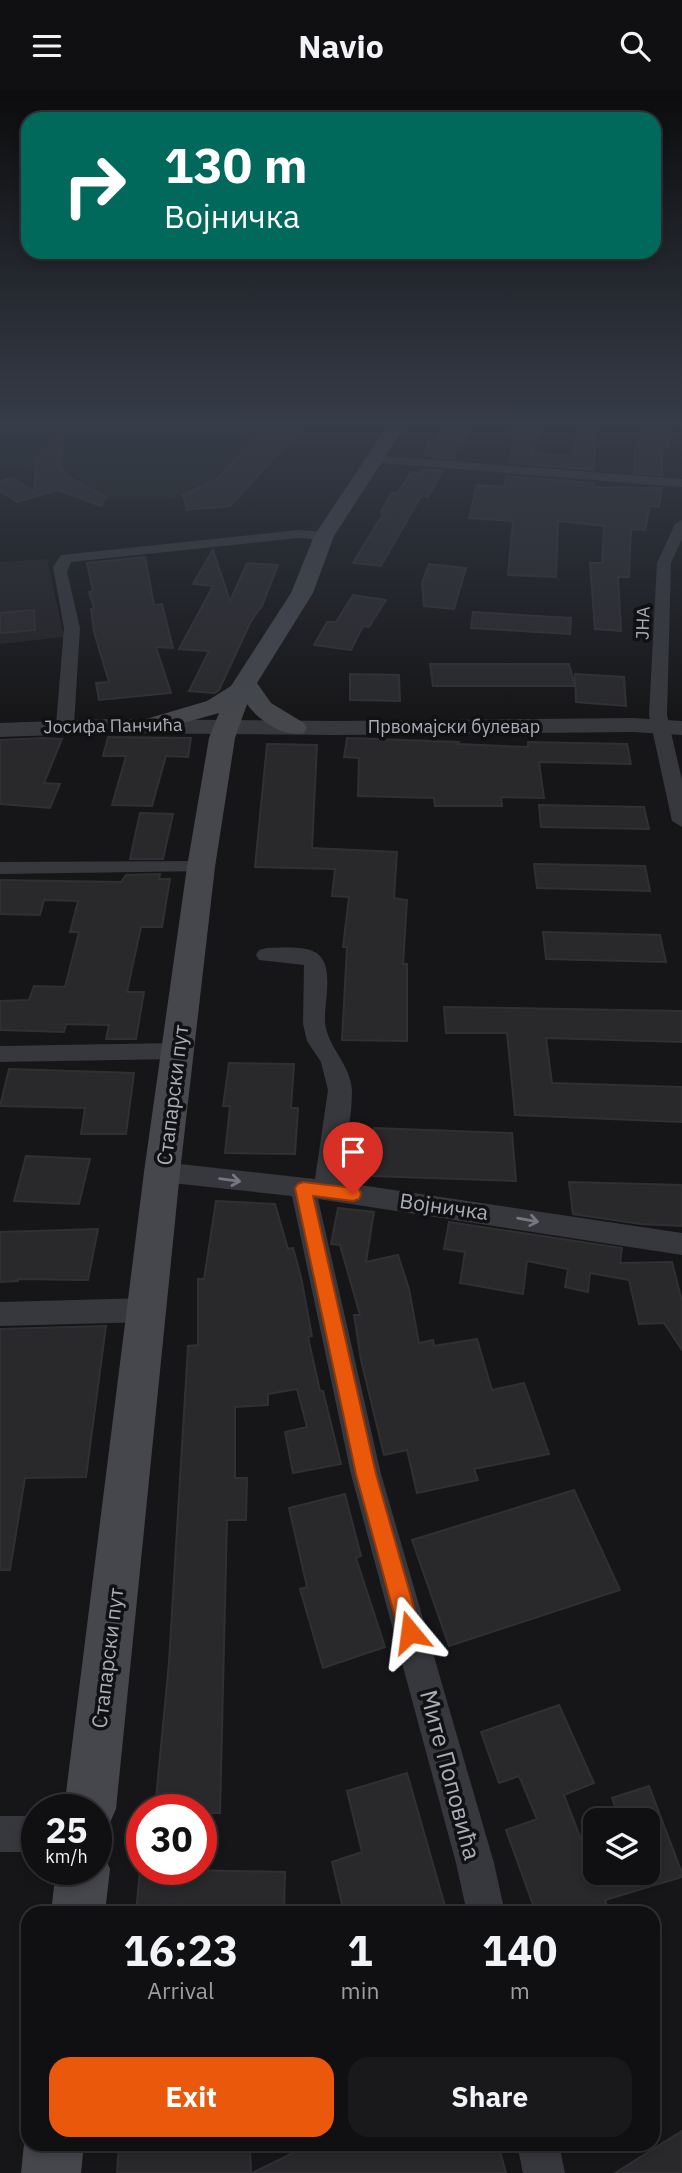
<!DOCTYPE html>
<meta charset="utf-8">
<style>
:root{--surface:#101012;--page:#19191b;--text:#f1f3f6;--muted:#9c9d9f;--line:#303032;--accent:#ea580c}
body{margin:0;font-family:"IBM Plex Sans",sans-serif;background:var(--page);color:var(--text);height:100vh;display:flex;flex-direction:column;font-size:26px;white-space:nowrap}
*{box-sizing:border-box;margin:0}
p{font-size:23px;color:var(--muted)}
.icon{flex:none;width:38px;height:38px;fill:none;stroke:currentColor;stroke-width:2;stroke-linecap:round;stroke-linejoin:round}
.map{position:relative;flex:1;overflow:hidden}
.details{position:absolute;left:21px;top:1815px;width:639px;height:245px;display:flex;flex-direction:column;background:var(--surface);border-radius:21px;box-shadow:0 4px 10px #0003,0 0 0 2px var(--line)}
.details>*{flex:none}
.top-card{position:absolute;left:21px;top:21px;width:640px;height:147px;border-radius:21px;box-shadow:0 4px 10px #0003,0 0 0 2px var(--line);background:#00695c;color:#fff;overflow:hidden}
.buttons{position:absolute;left:583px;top:1717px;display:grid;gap:14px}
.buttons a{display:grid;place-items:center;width:77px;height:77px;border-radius:14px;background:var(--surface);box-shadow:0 4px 10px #0003,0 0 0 2px var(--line);font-size:35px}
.speed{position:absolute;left:21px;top:1703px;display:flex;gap:14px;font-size:35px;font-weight:700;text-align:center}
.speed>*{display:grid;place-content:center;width:91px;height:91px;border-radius:50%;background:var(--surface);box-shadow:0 4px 10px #0003,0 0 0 2px var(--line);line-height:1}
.speed small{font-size:18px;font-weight:400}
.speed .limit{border:10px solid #d22;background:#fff;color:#111}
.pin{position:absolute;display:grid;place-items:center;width:60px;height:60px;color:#fff;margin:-72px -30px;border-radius:50% 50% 50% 0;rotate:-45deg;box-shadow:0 0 7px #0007}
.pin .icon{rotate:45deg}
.me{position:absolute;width:77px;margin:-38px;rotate:344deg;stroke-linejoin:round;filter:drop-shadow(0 0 5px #0008)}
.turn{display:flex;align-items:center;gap:24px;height:147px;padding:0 28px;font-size:32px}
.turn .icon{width:91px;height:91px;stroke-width:2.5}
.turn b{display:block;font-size:49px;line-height:60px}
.eta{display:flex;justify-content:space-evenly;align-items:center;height:119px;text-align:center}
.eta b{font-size:42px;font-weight:700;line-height:49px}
.button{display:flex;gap:14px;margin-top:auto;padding:14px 28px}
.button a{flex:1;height:80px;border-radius:21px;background:var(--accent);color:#fff;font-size:28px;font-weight:700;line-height:80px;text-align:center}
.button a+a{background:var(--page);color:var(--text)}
header{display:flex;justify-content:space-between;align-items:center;height:91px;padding:0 28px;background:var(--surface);font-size:32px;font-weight:700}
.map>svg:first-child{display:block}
</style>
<header><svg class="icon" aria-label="menu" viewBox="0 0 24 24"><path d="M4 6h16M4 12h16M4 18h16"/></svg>Navio<svg class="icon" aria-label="search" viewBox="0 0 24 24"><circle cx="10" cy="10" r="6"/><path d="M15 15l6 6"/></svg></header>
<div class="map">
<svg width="682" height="2082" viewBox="0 0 682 2082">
<rect width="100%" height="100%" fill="#161618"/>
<path fill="#222225" d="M47 468 64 546 0 553V471Z"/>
<path fill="#1c231d" d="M0 335H309L247 398C236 397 221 394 209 396 201 397 192 403 184 405 148 413 56 414 34 380L0 376Z"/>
<g fill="#29292c" stroke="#303034" stroke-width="2">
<path d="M67 335 60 369 61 378 67 385 106 406 101 415 58 399 17 411 0 400V390L13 387 34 401 36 368Z"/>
<path d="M267 335H303L230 415 187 419 183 404 217 388Z"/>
<path d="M445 335H469L463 354H457L454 368 424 365 428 352H436L441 338Z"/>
<path d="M516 335H541L531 362 572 365 578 335H596L594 379 509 372Z"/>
<path d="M643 335H670L668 356 662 355V384L634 382 635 354H641Z"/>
<path d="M421 378 443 380 428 406 421 405 381 475 353 472 384 421H381L391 402H398L411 381 420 382Z"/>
<path d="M506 385 594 392V396L662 397 659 416 650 415 645 439 631 438 629 486H618L621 540 595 538 590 472H602L604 435 558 430 556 486 508 484 513 430 469 427 477 394 504 396Z"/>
<path d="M213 459 230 510 247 472 278 474 262 515 251 530 219 599 215 602 189 600 209 560 179 558 213 495 193 493Z"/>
<path d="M145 466 154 514 162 513 173 557 156 556 171 602 99 609 96 592 109 591 94 541 91 518 94 517 89 501 93 500 87 472Z"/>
<path d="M429 473 466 477 454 518 424 515 422 492Z"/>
<path d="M353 504 386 509 369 536 363 535 351 559 314 554 327 531H336Z"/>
<path d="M34 519 35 539 0 542V522Z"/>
<path d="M473 521 571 527 570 543 471 537Z"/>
<path d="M430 573H569L575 595H433Z"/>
<path d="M350 583 399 584 400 610 350 609Z"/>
<path d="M575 583 624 586 626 615 576 611Z"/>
<path d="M108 646 191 647 188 666 166 665 152 715 112 714 126 665H103Z"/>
<path d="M43 647 62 648 44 692 60 693 50 717 0 713V649Z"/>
<path d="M347 647 459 651 458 653 528 656V651L627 653 631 673 539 671 544 707 501 706 502 715H435L434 707 358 705 359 667 344 666Z"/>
<path d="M267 653 317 654 312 757 397 761 394 807 407 809 403 873H407V950L342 949 347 856H343L349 806 332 805 335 778 255 776Z"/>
<path d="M539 714 644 716 649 738 541 736Z"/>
<path d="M140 722 173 723 163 768H130Z"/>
<path d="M534 773 645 775 650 800 537 797Z"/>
<path d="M160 783 159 788H170L162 836H141L127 901H144L136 948H106L109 934 66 933 64 941 0 939V910L29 909 34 895 65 896 79 841H70L78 810 44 809 40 824 0 823V789L121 791 126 784Z"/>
<path d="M543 841 660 844 666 871 546 868Z"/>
<path d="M444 916 682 920V951L546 947 552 992 682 996V1031L515 1024 507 942H446Z"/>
<path d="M229 972 294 973 291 1017H298L295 1063 225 1062 230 1015H223Z"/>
<path d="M9 978 134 982 126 1043H81L85 1017 0 1015Z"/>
<path d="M374 1037 512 1042 516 1090 373 1085Z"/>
<path d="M26 1065 90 1068 79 1113 14 1110Z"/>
<path d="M569 1091 682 1094V1135L641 1133 573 1123Z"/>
<path d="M216 1110 275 1113 288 1158 293 1157 301 1186 312 1245 308 1246 320 1300H323L341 1373 293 1382 285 1341 307 1336 297 1298 268 1303V1314L235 1316V1387H247L246 1429H227L220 1722H201V1718H155L169 1571 188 1255 198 1254V1188H204Z"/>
<path d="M338 1117 374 1121 366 1171 398 1164 409 1198 419 1252 433 1249 434 1255 477 1248 492 1299 524 1292 549 1363 474 1378 478 1389 417 1402 407 1359 384 1364 361 1269 354 1224H360L340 1154 331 1153Z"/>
<path d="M449 1131 622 1157 620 1172 672 1171 682 1210V1259L664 1232 639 1233 629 1189 590 1182 588 1201 565 1196 568 1178 527 1170 523 1203 460 1192 465 1161 444 1158Z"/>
<path d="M98 1138 88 1189 18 1188V1190L0 1191V1141Z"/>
<path d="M106 1235 86 1386 25 1387 10 1479H0V1238Z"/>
<path d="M574 1399 620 1499 449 1555 412 1449Z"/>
<path d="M345 1403 361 1465 356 1467 385 1556 323 1577 300 1498 307 1496 289 1417Z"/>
<path d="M559 1614 594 1692 564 1704 594 1782H648V1729H620L612 1707 649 1695 682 1782V1786L605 1809 610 1822H536L506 1739 537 1728 519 1685 499 1692 481 1641Z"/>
<path d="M407 1682 447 1822H344L332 1771 362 1761 347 1700Z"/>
<path d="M140 1778 285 1781 284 1822H136Z"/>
<path d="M682 2040V2082H615Z"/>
<path d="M119 2053H250L251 2082H117Z"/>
<path d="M311 2053H498L506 2082H252Z"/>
</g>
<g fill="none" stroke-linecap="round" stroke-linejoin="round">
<g fill="#37383d" fill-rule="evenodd">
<path d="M373 364 682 388V396L368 371V365Z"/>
<path d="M682 429V448L671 472 667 624 682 689V736L672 730 649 624 657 472 675 433Z"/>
<path d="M298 439 324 441 331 445 324 449 298 447 71 471 67 481 80 537 74 634 65 639 59 638 56 634 64 537 53 476 61 464Z"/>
<path d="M201 770 208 772 211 776 208 780 0 783V771Z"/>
<path d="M267 857C281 857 309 854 319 864 334 878 324 912 325 931 327 956 351 973 352 1000 352 1030 344 1062 340 1091L682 1142V1164L318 1108 381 1383 494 1772 505 1822H467L456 1772 351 1383 292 1105 162 1091 153 1088 149 1081 153 1074 162 1071 315 1088 328 999 321 971 307 950 303 933 304 874 259 869 256 864 259 859Z"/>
<path d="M178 952 186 954 190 960 186 966 178 968 0 971V955Z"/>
<path d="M148 1207 158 1211 162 1219 158 1227 148 1231 0 1235V1211Z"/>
<rect x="0" y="1725" width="37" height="36"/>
<path d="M517 2053H559L565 2082H523Z"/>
</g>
<path fill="#37383d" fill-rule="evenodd" d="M633 627 682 630V644L633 641 335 644 110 642 0 646V632L110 628 335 630Z"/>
<g fill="#45474d" fill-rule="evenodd">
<path d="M387 335H405L334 445 313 502 257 592 271 612 304 632 307 637 304 642C284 647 258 629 247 613L235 647 215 776 180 1081 116 1718 108 1736 96 1741V1718H64L144 1081 187 776 209 647 219 622 155 640 146 638 143 633 146 628 207 610 231 595 291 502 314 445Z"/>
<path d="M96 1757 102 1759 110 1778 105 1822H51L56 1778H96Z"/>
<path d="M28 2043V2053H84L81 2082H21L24 2053Z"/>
</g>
</g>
<defs><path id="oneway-shaft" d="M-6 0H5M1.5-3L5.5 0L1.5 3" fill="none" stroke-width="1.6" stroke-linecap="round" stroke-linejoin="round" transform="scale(1.75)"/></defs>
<g stroke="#757881">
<use href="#oneway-shaft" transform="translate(230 1089) rotate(7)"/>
<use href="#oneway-shaft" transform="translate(528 1129) rotate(10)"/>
</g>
<linearGradient id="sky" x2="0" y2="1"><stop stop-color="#0c0c0d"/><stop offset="0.53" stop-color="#363c48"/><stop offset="1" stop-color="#363c48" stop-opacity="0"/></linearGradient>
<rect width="682" height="627" fill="url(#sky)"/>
<path fill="#ea580c" stroke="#983908" stroke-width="2" d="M303 1091 353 1097 359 1098 361 1103 359 1108 353 1110 313 1105 376 1383 421 1541 418 1548 410 1552 402 1548 399 1541 356 1383 295 1097 298 1093Z"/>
<g text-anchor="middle" stroke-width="7" stroke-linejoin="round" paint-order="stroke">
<g font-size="18" fill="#a8adb8" stroke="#111113">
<text transform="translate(643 532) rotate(-88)" y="6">ЈНА</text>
<text transform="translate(113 635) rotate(-1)" y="6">Јосифа Панчића</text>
<text x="454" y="642">Првомајски булевар</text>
</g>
<g font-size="21" fill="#a8adb8" stroke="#111113">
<text transform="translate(173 1004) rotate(-83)" y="7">Стапарски пут</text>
<text transform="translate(444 1116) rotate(8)" y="7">Војничка</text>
<text transform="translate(108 1567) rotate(-83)" y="7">Стапарски пут</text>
</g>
<g font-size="24" fill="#a8adb8" stroke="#111113">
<text transform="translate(450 1684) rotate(75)" y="8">Мите Поповића</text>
</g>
</g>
</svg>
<div class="buttons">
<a><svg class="icon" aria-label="layers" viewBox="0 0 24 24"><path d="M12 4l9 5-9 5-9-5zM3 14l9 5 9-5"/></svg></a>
</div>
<div class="speed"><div>25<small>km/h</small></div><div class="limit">30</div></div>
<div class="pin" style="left:353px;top:1103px;background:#d93025"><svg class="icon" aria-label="arrive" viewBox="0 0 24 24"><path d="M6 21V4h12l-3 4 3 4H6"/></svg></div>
<svg class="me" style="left:410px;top:1541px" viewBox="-20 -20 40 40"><path d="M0-17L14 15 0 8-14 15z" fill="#ea580c" stroke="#fff" stroke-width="4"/></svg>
<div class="top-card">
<div class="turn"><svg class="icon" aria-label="right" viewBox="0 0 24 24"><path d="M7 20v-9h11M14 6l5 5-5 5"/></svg><div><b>130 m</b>Војничка</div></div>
</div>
<section class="details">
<div class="eta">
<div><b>16:23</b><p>Arrival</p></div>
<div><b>1</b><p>min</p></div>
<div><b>140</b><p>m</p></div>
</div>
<div class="button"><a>Exit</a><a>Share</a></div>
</section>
</div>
